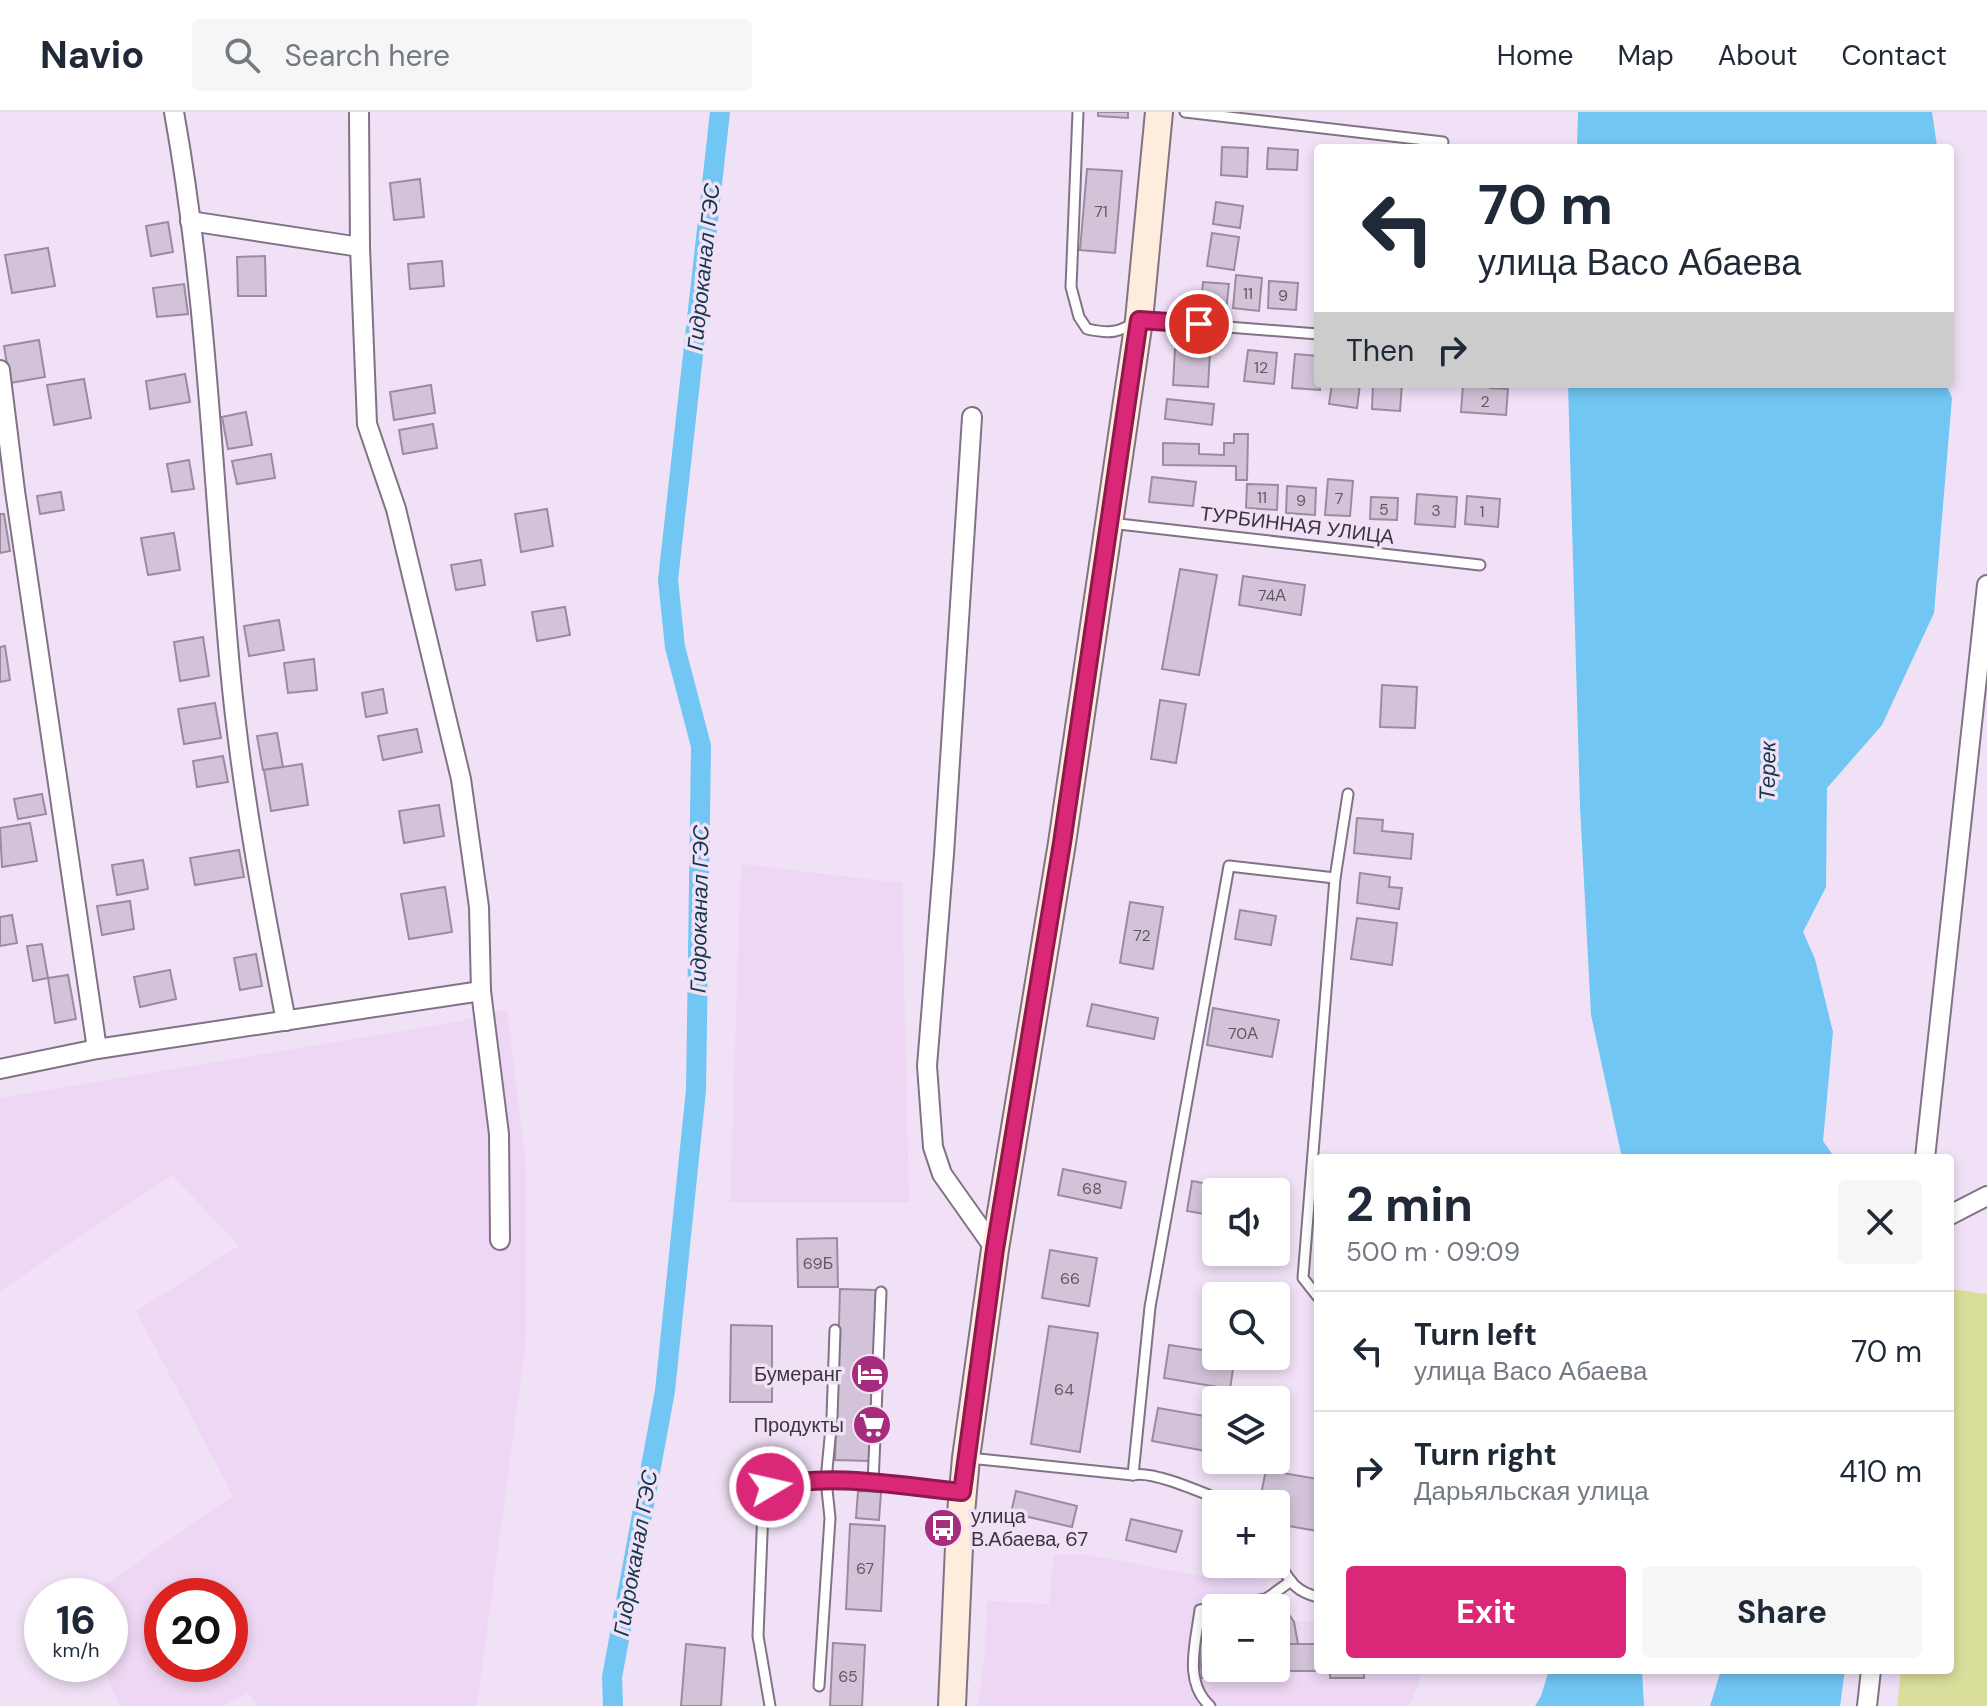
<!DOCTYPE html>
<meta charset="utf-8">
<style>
:root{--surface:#fff;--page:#f6f6f7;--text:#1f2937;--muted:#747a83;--line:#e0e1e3;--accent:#db2777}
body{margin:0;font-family:"DM Sans",sans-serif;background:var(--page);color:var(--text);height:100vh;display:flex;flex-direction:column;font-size:30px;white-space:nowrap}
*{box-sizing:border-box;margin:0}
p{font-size:26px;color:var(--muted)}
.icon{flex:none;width:44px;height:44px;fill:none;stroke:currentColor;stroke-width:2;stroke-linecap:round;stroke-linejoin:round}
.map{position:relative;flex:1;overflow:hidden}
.side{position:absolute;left:1314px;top:1042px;width:640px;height:520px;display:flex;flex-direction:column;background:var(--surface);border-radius:8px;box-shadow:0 4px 12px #0003}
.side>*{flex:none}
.banner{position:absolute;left:1314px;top:32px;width:640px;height:244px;border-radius:8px;box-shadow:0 4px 12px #0003;background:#fff;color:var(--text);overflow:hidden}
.controls{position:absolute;left:1202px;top:1066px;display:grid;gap:16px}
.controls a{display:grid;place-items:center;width:88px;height:88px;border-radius:8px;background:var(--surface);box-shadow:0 4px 12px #0003;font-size:40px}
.speed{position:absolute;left:24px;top:1466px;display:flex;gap:16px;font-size:40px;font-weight:700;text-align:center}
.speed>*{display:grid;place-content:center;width:104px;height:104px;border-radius:50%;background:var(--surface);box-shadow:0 4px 12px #0003;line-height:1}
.speed small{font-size:20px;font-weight:400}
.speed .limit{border:12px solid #d22;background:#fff;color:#111}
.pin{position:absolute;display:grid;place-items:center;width:68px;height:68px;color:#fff;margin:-34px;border:4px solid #fff;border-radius:50%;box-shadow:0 2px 8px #0007}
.me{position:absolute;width:88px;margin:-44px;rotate:81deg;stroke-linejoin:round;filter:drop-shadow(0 0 6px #0008)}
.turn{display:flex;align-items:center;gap:28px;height:168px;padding:0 32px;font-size:36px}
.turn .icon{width:104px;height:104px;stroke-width:2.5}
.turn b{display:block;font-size:56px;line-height:68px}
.then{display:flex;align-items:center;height:76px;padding:0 32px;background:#0003;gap:16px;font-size:30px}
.round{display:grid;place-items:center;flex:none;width:84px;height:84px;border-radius:8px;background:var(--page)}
.overview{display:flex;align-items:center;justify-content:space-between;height:136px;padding:0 32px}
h1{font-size:48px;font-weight:700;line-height:60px}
.cta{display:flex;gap:16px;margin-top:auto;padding:16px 32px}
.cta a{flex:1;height:92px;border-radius:8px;background:var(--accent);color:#fff;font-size:32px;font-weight:700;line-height:92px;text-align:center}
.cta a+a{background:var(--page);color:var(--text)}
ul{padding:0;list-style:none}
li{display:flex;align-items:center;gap:24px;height:120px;padding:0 32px;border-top:2px solid var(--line)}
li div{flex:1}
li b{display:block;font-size:30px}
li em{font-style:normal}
header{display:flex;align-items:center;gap:48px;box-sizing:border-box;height:112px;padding:0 40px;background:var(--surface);border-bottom:2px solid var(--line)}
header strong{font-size:38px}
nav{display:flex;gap:44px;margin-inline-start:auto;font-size:28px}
.search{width:560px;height:72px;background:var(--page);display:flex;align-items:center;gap:20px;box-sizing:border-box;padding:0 28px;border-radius:8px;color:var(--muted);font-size:30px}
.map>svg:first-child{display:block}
</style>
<header>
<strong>Navio</strong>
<div class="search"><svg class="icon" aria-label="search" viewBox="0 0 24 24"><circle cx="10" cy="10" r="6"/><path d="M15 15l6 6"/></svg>Search here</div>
<nav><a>Home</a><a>Map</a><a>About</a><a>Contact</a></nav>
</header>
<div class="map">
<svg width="1987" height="1594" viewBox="0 0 1987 1594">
<rect width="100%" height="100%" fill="#f1e1f7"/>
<g fill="#edd7f4" fill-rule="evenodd">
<path d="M741 752 902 771 909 1090H730Z"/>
<path d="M507 897 526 1054V1228L477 1594H258L248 1581 221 1594H120L101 1552H110V1484H88L233 1384 136 1199 239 1134 172 1063 0 1179V986L452 911ZM162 1484H230V1552H162Z"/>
<path d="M1084 1442 1217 1467 1250 1466 1267 1469 1266 1486 1276 1483 1294 1510 1318 1509V1558H1422L1418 1573 1409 1594H978L985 1539 987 1489 1049 1492 1054 1443ZM1216 1496H1276V1556H1216Z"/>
</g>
<path fill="#dade9b" d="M1952 1177 1987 1182V1594H1897L1901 1558H1950Z"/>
<g fill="#71c6f3">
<path d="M1578 0H1932L1937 34 1577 36Z"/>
<path d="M1568 272H1946L1952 286 1934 501 1882 613 1827 676 1826 775 1803 820 1815 847 1833 920 1823 1029 1835 1046H1622L1591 903 1580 694Z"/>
<path d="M1549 1558H1642L1644 1594H1535L1541 1584Z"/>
<path d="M1721 1558H1845L1840 1594H1710Z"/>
</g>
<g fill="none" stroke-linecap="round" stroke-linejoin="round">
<path stroke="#71c6f3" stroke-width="20" d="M613 1594 612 1565 665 1279 696 978 701 634 675 535 668 468 720 0"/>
</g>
<g fill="#d3c3d9" stroke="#9b8ba0" stroke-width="2">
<path d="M1098 0H1128V6L1098 4Z"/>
<path d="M1222 35 1248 36 1247 65 1221 63Z"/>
<path d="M1268 36 1298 38 1297 58 1267 57Z"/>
<path d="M1087 57 1122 59 1115 141 1080 138Z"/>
<path d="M420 67 424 105 394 108 390 71Z"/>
<path d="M1216 90 1243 94 1240 116 1213 112Z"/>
<path d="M168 110 173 140 151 144 146 114Z"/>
<path d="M1212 121 1239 125 1234 158 1207 154Z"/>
<path d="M48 136 55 174 12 181 5 143Z"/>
<path d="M265 144 266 184H238L237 145Z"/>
<path d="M442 149 444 174 410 177 408 152Z"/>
<path d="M1236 163 1262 166 1259 199 1233 196Z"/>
<path d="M1269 169 1298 171 1296 198 1268 196Z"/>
<path d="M1203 170 1229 172 1226 199 1201 196Z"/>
<path d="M184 172 188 202 157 205 153 176Z"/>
<path d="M39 228 45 265 10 271 4 234Z"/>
<path d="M1175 237 1210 240 1208 275 1173 273Z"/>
<path d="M1248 238 1277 241 1274 272 1244 269Z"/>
<path d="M1295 242 1318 244 1320 278 1292 276Z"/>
<path d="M185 262 190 290 150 297 146 269Z"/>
<path d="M84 267 91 306 54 313 47 273Z"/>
<path d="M1332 272H1360L1357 296 1329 292Z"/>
<path d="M1373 272H1402L1400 299 1372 297Z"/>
<path d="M1463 272H1491L1490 276 1508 277 1506 303 1461 300Z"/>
<path d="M431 273 435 301 394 308 390 280Z"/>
<path d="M1167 287 1214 292 1212 313 1165 307Z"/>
<path d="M246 300 252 333 228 337 222 305Z"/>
<path d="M433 312 437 336 403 342 399 318Z"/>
<path d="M1234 322H1248L1247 368H1236V354L1163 353V331L1199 332V342L1224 343V331H1234Z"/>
<path d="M271 342 275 366 237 372 232 349Z"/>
<path d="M189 348 194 377 172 380 167 352Z"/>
<path d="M1152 365 1196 370 1193 394 1149 390Z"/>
<path d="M1328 367 1353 369 1350 404 1325 403Z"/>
<path d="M1247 372 1278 373 1277 398 1246 396Z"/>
<path d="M1287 374 1316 376 1315 403 1286 401Z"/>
<path d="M61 380 64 398 40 402 37 384Z"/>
<path d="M1417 382 1457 385 1455 415 1415 412Z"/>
<path d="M1467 384 1500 387 1498 415 1465 412Z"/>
<path d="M1371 385 1398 386 1397 408 1370 407Z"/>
<path d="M547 397 553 434 521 440 515 402Z"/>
<path d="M0 402H4L10 439 0 441Z"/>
<path d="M174 421 180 458 148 463 141 426Z"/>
<path d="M481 448 485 473 456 478 451 453Z"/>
<path d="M1180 457 1217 463 1199 563 1162 557Z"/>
<path d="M1243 464 1305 473 1301 503 1239 493Z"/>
<path d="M565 495 570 523 537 529 532 500Z"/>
<path d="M279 508 284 538 249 544 244 514Z"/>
<path d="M203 525 209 564 180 569 174 530Z"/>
<path d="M5 534 10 568 0 570V535Z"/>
<path d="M314 547 317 578 288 581 284 551Z"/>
<path d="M1382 573 1417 575 1415 616 1380 615Z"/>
<path d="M383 577 387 601 366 605 362 581Z"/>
<path d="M1160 588 1186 592 1176 651 1151 647Z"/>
<path d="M215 591 221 626 184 632 178 597Z"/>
<path d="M417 617 422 640 383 648 378 624Z"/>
<path d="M277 621 283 655 263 658 257 624Z"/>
<path d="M223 644 228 670 197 675 193 649Z"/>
<path d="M302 652 308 693 271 699 264 658Z"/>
<path d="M42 682 46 702 18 707 14 687Z"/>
<path d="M439 693 444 724 404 731 399 699Z"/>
<path d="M1357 706 1383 708 1382 719 1413 722 1411 747 1354 741Z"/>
<path d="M30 711 37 749 2 755 0 716Z"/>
<path d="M239 738 244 765 195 773 190 746Z"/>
<path d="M143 748 148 777 117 783 112 753Z"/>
<path d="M1360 761 1390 765 1389 775 1402 776 1399 797 1357 791Z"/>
<path d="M445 775 452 820 409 827 401 782Z"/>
<path d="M130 789 134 817 102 823 97 794Z"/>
<path d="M1130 790 1163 795 1153 857 1120 851Z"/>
<path d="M1240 798 1276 804 1271 833 1235 827Z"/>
<path d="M12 803 17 831 0 834V805Z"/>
<path d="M1357 806 1397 811 1392 853 1351 847Z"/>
<path d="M42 832 48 866 33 869 27 834Z"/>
<path d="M256 842 262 874 240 878 234 846Z"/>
<path d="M170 858 176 887 140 895 134 865Z"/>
<path d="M68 863 76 907 55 911 48 866Z"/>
<path d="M1092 892 1158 906 1154 927 1087 914Z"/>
<path d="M1213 896 1279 908 1272 945 1207 933Z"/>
<path d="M1063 1057 1126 1070 1121 1096 1058 1083Z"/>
<path d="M1192 1069 1247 1079 1246 1080H1216V1104L1187 1099Z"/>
<path d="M837 1126 838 1175H798L797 1127Z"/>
<path d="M1050 1138 1097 1146 1089 1194 1042 1186Z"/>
<path d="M840 1177 876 1178 871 1349 835 1348Z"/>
<path d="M731 1213 772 1214V1290H730Z"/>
<path d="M1049 1214 1098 1221 1080 1340 1031 1332Z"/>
<path d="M1169 1233 1216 1240V1244H1235L1230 1277 1164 1266Z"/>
<path d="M1158 1296 1216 1306V1341L1152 1329Z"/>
<path d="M1266 1358 1318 1367V1419L1276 1412V1392H1259Z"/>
<path d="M858 1379 881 1380 879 1408 856 1406Z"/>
<path d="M1016 1379 1077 1394 1072 1415 1011 1401Z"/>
<path d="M1131 1407 1182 1419 1176 1440 1126 1428Z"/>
<path d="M850 1412 885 1414 881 1499 846 1497Z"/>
<path d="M1276 1483 1294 1510 1298 1532H1276V1496H1261L1259 1489Z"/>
<path d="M1199 1529H1216V1556H1276V1532H1318V1558H1364V1566H1330V1559H1242V1565L1202 1566Z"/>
<path d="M833 1531 865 1533 862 1594H830Z"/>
<path d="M686 1532 725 1536 721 1594H681Z"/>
</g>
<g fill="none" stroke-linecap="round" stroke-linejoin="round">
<defs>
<g id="service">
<path d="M1078 0 1071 175 1079 205 1087 217C1111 222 1118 221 1139 208L1318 222"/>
<path d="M1185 0 1443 30"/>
<path d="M1110 411 1480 453"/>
<path d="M1318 1185 1303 1166 1335 766 1348 682"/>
<path d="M969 1346 1133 1363C1154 1358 1209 1384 1231 1392"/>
<path d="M1133 1363 1150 1195 1229 754 1335 766"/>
<path d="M873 1372 881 1180"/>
<path d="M1276 1446C1289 1467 1293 1479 1318 1485"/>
<path d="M819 1574 830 1406 826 1368 959 1379"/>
<path d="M770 1594 758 1524 763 1397 770 1375 790 1370 826 1368 832 1305 835 1218"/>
<path d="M1210 1594C1183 1570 1196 1530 1200 1498L1266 1487 1291 1469"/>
</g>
<g id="minor">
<path d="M174 0C207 183 213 371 230 556 241 675 263 792 286 909"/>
<path d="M359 0 360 135 367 312 396 397 461 667 479 795 481 879 499 1022 500 1128"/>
<path d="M190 109 360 135"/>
<path d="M0 258 15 379 97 937"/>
<path d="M972 305 944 742 927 954 933 1035 942 1062 995 1137"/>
<path d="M0 957 97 937 481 879"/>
<path d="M1925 1046 1987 473"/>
<path d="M1950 1103 1987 1084"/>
<path d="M1867 1594 1871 1558"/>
</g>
<path id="secondary" d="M952 1594 960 1412 966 1346 995 1137 1062 731 1139 208 1159 0"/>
</defs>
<use href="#service" stroke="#817286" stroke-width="13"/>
<use href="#minor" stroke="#817286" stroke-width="22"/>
<use href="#secondary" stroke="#817286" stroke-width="30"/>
<use href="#service" stroke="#fff" stroke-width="9"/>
<use href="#minor" stroke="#fff" stroke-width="18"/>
<use href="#secondary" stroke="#feecdc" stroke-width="26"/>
</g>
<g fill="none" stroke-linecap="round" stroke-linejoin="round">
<defs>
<path id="route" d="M770 1375C832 1360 899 1374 962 1380L995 1137 1062 731 1139 208 1199 212"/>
</defs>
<use href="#route" stroke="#8e194d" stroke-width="20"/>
<use href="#route" stroke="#db2777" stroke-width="14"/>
</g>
<defs>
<symbol id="hotel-disc" viewBox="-11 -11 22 22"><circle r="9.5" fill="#a82c7e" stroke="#f1e1f7"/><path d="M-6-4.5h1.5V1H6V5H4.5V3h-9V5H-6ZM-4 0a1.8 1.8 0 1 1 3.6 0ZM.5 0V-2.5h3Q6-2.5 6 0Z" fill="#fff"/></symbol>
<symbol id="supermarket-disc" viewBox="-11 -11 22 22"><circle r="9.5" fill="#a82c7e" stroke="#f1e1f7"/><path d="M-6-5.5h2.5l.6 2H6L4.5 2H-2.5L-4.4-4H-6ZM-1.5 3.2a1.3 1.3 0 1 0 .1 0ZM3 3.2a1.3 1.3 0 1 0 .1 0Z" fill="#fff"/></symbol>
<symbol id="bus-disc" viewBox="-11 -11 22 22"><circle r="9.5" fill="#a82c7e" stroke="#f1e1f7"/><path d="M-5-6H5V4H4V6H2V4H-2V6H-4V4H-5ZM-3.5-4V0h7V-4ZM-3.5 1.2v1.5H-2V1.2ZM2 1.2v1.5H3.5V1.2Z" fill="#fff"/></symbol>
</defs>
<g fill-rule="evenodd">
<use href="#hotel-disc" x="848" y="1240" width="44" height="44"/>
<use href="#supermarket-disc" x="850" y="1291" width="44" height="44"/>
<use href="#bus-disc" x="921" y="1394" width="44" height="44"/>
</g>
<g text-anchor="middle" stroke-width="7" stroke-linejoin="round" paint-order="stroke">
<g font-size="16" fill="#625865">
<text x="1101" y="105">71</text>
<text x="1248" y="187">11</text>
<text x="1283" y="189">9</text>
<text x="1261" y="261">12</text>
<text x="1485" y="295">2</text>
<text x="1262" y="391">11</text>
<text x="1339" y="392">7</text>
<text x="1301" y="394">9</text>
<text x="1384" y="403">5</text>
<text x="1436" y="404">3</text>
<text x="1482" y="405">1</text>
<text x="1272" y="489">74А</text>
<text x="1142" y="829">72</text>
<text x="1243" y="927">70А</text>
<text x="1092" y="1082">68</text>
<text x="818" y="1157">69Б</text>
<text x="1070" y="1172">66</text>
<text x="1064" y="1283">64</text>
<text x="865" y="1462">67</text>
<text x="848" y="1570">65</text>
</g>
<g font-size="20" fill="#3c353e" stroke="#f1e1f7">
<text transform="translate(1297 413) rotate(7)" y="7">ТУРБИННАЯ УЛИЦА</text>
</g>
<g font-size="20" fill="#3c353e" stroke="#f1e1f7" text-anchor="end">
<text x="842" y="1269">Бумеранг</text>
<text x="844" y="1320">Продукты</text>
<text x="971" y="1411" text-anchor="start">улица<tspan x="971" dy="23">В.Абаева, 67</tspan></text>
</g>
<g font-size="22" font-style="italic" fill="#12384b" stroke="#f1e1f7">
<text transform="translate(703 155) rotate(-84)" y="8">Гидроканал ГЭС</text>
<text transform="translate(1767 659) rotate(-89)" y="8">Терек</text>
<text transform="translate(699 797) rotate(-89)" y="8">Гидроканал ГЭС</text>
<text transform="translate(635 1441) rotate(-80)" y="8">Гидроканал ГЭС</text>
</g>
</g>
</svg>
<div class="controls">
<a><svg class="icon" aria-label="sound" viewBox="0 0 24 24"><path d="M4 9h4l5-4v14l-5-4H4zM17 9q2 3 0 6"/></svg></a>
<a><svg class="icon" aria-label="search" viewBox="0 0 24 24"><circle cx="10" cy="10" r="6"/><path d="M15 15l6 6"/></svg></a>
<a><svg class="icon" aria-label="layers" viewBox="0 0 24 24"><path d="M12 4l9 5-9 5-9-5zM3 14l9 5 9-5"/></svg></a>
<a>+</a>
<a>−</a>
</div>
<div class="speed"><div>16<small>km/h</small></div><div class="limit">20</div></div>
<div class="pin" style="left:1199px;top:212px;background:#d93025"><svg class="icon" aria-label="arrive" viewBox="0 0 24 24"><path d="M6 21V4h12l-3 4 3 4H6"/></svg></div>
<svg class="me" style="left:770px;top:1375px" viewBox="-20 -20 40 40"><circle r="17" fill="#db2777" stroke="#fff" stroke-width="3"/><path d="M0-11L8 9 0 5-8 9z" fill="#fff"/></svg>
<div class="banner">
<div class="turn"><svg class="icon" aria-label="left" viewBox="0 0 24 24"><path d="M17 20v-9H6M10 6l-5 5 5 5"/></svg><div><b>70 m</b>улица Васо Абаева</div></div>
<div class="then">Then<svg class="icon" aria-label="right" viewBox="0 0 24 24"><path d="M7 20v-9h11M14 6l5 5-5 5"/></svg></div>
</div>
<section class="side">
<div class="overview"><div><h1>2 min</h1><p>500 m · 09:09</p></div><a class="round"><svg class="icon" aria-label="close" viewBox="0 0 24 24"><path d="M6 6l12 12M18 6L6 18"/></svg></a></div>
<ul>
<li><svg class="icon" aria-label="left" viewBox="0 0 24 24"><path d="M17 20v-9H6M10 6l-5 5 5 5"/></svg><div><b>Turn left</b><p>улица Васо Абаева</p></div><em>70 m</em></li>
<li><svg class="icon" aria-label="right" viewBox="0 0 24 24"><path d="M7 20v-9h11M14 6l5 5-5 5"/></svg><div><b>Turn right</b><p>Дарьяльская улица</p></div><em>410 m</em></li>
</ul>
<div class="cta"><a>Exit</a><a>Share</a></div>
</section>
</div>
